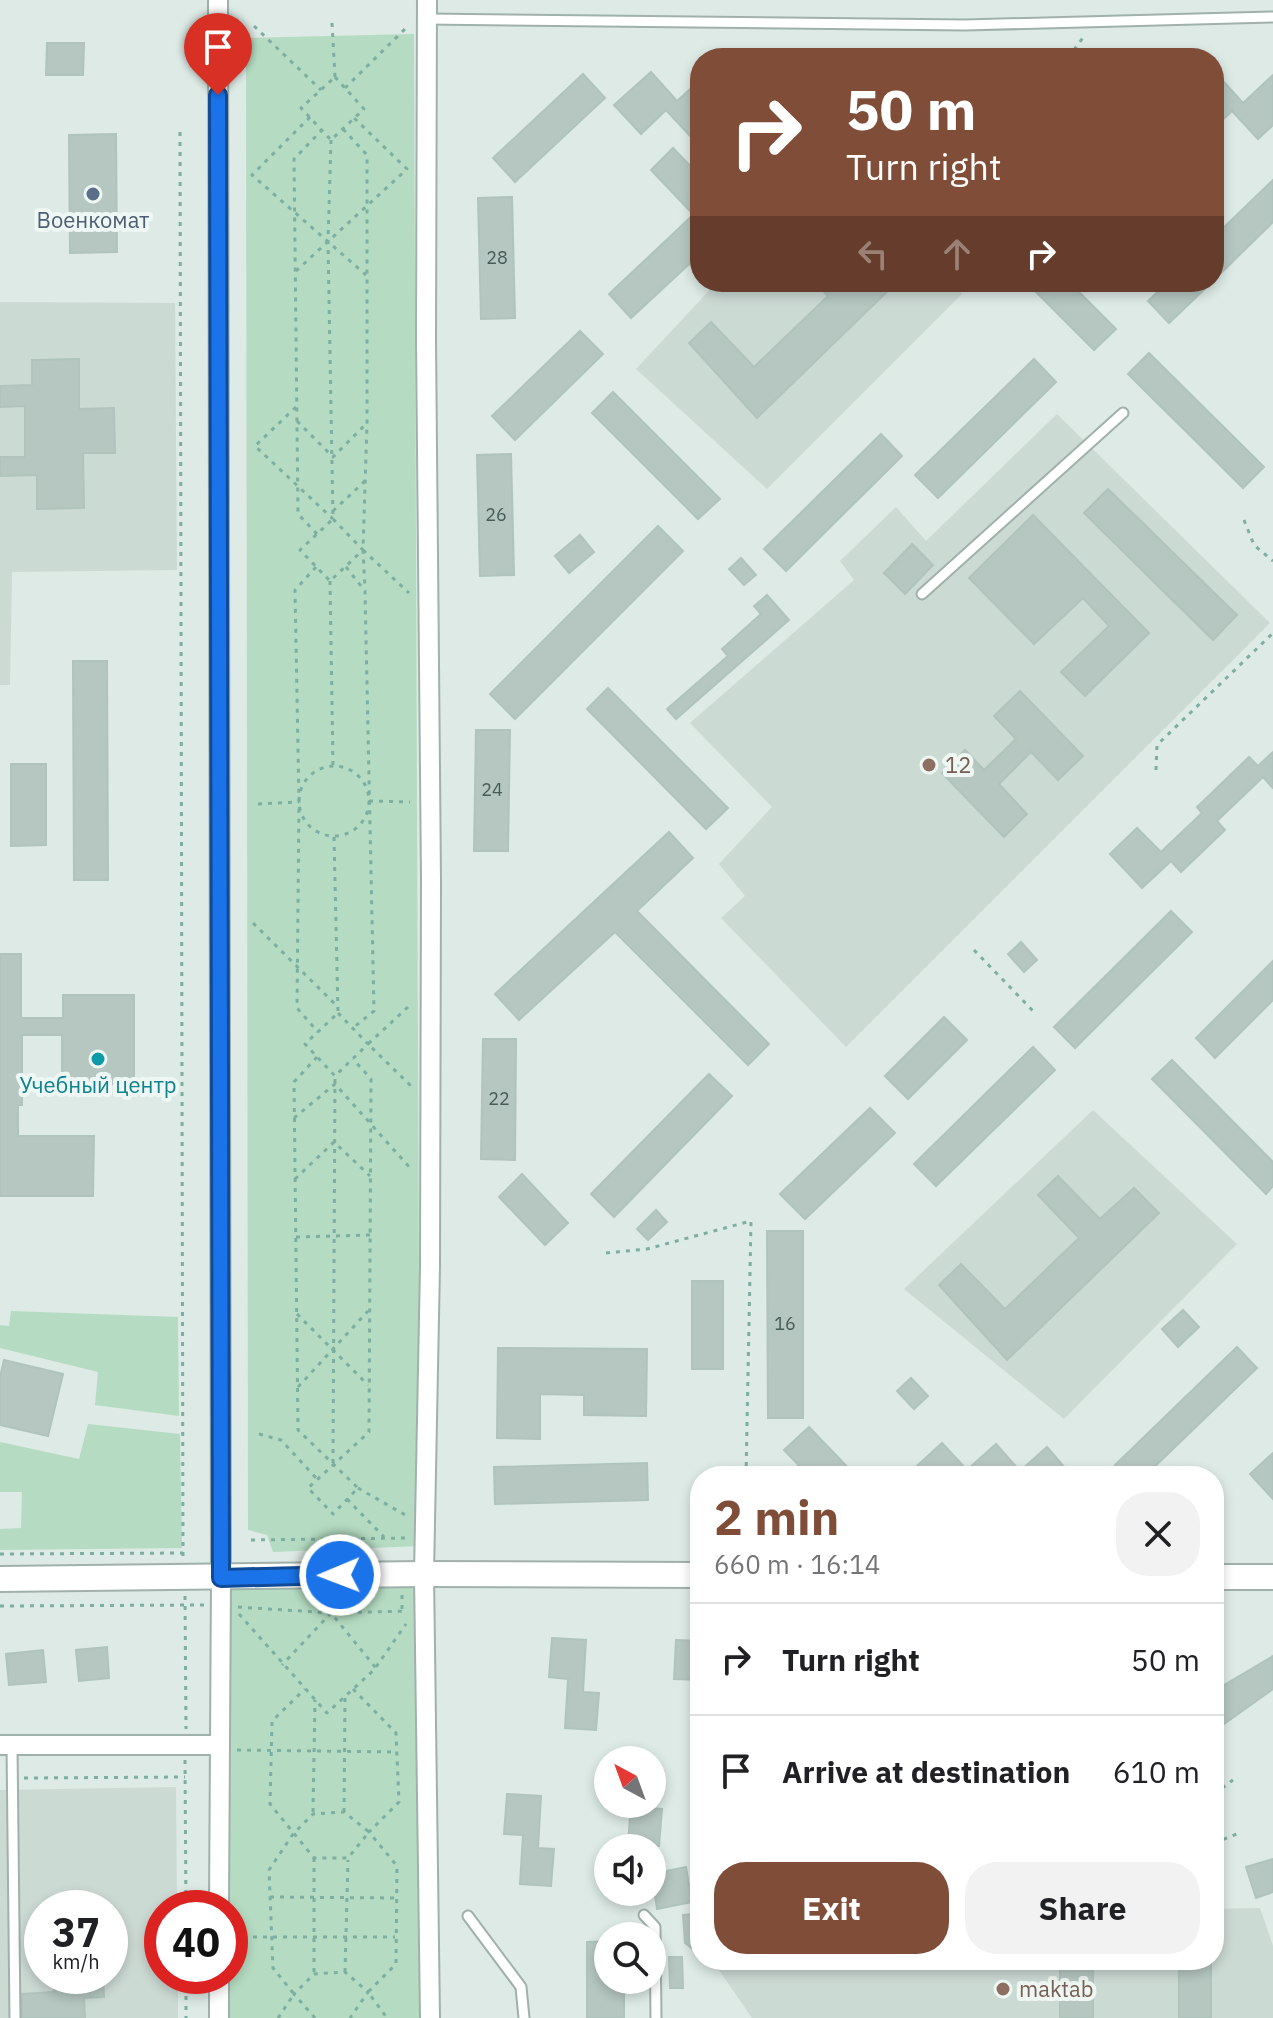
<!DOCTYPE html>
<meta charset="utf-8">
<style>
:root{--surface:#fff;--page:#f2f2f2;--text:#202124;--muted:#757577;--line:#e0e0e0;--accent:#804d38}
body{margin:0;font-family:"IBM Plex Sans",sans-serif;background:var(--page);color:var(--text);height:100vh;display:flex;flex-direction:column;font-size:30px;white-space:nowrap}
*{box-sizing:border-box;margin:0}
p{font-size:26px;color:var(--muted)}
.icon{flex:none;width:44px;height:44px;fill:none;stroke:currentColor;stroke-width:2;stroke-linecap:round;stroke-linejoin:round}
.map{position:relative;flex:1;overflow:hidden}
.details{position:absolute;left:690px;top:1466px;width:534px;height:504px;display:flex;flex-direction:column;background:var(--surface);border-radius:32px;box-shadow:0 4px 12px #0003}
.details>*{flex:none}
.hud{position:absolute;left:690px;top:48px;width:534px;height:244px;border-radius:32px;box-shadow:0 4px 12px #0003;background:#804d38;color:#fff;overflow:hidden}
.needle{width:52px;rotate:319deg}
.fabs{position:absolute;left:594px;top:1746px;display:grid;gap:16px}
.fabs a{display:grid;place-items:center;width:72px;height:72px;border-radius:50%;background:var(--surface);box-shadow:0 4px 12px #0003;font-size:40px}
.speed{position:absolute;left:24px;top:1890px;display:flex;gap:16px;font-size:40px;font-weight:700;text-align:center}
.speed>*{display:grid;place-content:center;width:104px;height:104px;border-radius:50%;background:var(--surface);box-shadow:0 4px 12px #0003;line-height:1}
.speed small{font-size:20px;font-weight:400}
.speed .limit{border:12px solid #d22;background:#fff;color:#111}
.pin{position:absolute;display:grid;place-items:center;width:68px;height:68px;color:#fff;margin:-82px -34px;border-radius:50% 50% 50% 0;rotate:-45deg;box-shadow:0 0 8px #0007}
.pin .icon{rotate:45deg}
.me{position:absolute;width:88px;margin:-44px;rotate:269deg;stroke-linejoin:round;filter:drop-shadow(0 0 6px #0008)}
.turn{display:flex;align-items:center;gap:28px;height:168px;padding:0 24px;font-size:36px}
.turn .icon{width:104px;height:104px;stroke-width:2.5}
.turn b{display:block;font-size:56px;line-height:68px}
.lanes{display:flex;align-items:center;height:76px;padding:0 24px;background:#0003;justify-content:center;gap:40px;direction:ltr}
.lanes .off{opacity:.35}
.round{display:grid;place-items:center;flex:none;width:84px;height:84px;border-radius:32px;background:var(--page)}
.summary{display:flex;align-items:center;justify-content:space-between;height:136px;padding:0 24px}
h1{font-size:48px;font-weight:700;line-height:60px;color:var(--accent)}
.cta{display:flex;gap:16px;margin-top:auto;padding:16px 24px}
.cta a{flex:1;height:92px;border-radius:32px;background:var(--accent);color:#fff;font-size:32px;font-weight:700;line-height:92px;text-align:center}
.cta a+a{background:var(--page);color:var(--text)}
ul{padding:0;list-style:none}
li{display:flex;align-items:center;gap:24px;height:112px;padding:0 24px;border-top:2px solid var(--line)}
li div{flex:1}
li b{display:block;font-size:30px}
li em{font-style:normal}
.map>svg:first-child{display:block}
</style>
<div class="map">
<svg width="1273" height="2018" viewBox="0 0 1273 2018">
<rect width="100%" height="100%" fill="#ddeae5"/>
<g fill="#ccdad4" fill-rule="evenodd">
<path d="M717 282H951L962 294 767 489 636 369Z"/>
<path d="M0 302 175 303 177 570 12 572 10 685H0Z"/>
<path d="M1057 414 1270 623 846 1047 721 918 745 896 719 864 772 807 690 723 854 580 840 561 896 507 926 541Z"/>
<path d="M1093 1110 1237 1244 1064 1419 904 1289Z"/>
<path d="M176 1787 177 1908H162V1976H178V2018H0V1790ZM42 1908H110V1976H42Z"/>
<path d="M1260 1908 1273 1946V2018H752L712 1960H1214V1909Z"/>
</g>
<g fill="#b5dcc2">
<path d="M414 34 420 1546 273 1552 267 1535 248 1530 246 38Z"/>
<path d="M11 1311 178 1317 179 1416 95 1405 98 1372 0 1348V1325L9 1326Z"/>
<path d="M88 1424 180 1434 182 1548 0 1550V1529L21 1528 22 1492H0V1442L79 1459Z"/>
<path d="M424 1574 430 2018H219V1976H230V1908H219L221 1578Z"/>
</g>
<g fill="#b6c7c1" stroke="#b0c3bd" stroke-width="2">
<path d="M47 43H84L83 75H46Z"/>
<path d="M1214 71 1243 103 1273 75V125L1258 139 1232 111 1214 128Z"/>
<path d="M651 72 677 101 700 80V130L692 138 666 110 641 134 614 105Z"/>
<path d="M583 74 605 98 515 182 493 158Z"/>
<path d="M116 134 117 252 70 253 69 135Z"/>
<path d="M673 148 700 176V204L691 212 651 170Z"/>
<path d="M1273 180V222L1214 280V237Z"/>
<path d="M512 197 515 318 481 319 478 198Z"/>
<path d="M692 216 700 224V254L631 318 609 294Z"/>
<path d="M815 282H897L757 418 689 343 711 322 754 367 828 296Z"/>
<path d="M1026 282H1069L1116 329 1094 350Z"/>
<path d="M1168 282H1212L1169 323 1148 301Z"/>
<path d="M580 331 603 354 515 440 492 416Z"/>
<path d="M1149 353 1264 467 1243 488 1128 374Z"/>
<path d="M79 359V409L114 408 115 453H83L84 508 37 509V475L0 476V457H25V406L0 407V386L32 385V360Z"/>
<path d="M1034 359 1056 382 938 498 915 475Z"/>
<path d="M613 392 720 499 698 519 592 413Z"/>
<path d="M881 434 902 456 786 571 764 549Z"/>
<path d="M511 454 514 575 480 576 477 455Z"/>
<path d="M1108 489 1237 615 1213 640 1084 513Z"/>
<path d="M1033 515 1149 633 1085 696 1061 672 1109 626 1083 598 1034 644 969 578Z"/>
<path d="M658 526 683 551 515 719 490 694Z"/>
<path d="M580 535 594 552 569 573 555 556Z"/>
<path d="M912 544 933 565 905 594 884 573Z"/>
<path d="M741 558 756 575 744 585 729 569Z"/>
<path d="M767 595 789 620 676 719 667 709 728 656 722 649 761 614 754 606Z"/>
<path d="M73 661H107L108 880H74Z"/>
<path d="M608 688 728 808 706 829 587 709Z"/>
<path d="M1020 691 1083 756 1058 780 1031 752 999 784 1027 814 1004 837 942 773 965 750 984 770 1016 739 994 716Z"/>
<path d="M476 730H510L508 851H474Z"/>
<path d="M1273 752V788L1263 777 1217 821 1225 830 1181 872 1171 861 1142 888 1110 854 1137 828 1161 852 1202 813 1197 807 1249 757 1258 766Z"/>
<path d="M11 764H46V845L11 846Z"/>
<path d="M669 832 693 858 637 911 769 1044 748 1065 615 932 519 1020 495 994Z"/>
<path d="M1171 911 1192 932 1075 1048 1054 1027Z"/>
<path d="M1021 942 1037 960 1024 972 1008 954Z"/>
<path d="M0 954H21V1018H63V995H134V1084H62V1035H22V1105H18V1136H94L93 1196H0Z"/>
<path d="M1273 961V1000L1215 1058 1196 1038Z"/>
<path d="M944 1017 967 1040 908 1099 885 1076Z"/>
<path d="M483 1039H516L515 1160 481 1159Z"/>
<path d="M1033 1047 1055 1070 936 1186 914 1164Z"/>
<path d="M1172 1060 1273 1162V1186L1266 1194 1152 1079Z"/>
<path d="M709 1074 732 1096 614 1217 591 1194Z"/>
<path d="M870 1108 895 1133 805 1219 780 1194Z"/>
<path d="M522 1174 568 1223 545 1245 499 1197Z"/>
<path d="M1058 1176 1100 1219 1134 1188 1159 1213 1007 1360 939 1285 961 1264 1005 1309 1079 1238 1038 1195Z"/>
<path d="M656 1210 667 1222 648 1240 637 1229Z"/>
<path d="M767 1231H803V1418H768Z"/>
<rect x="692" y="1281" width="31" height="88"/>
<path d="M1183 1310 1199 1327 1178 1347 1162 1329Z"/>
<path d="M1237 1347 1257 1368 1145 1476H1125L1115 1465Z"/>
<path d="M498 1348 647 1349 646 1416 584 1415V1395L540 1394V1439L497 1438Z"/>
<path d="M4 1360 63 1374 48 1436 0 1425V1377Z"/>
<path d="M911 1378 928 1396 914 1409 897 1391Z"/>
<path d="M809 1427 856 1476H809L784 1450Z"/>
<path d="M942 1443 967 1470 996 1444 1020 1471 1047 1447 1072 1476H906Z"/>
<path d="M1273 1453V1499L1250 1474Z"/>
<path d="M647 1463 648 1500 495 1504 494 1467Z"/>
<path d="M552 1638 586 1640 583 1692 599 1693 596 1730 565 1728 568 1679 549 1677Z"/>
<path d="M676 1640 700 1641V1680L674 1679Z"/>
<path d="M107 1647 109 1678 79 1681 76 1650Z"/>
<path d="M43 1650 46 1682 9 1685 6 1654Z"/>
<path d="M1273 1656V1689L1214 1731V1691Z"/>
<path d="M507 1794 541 1796 538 1848 554 1849 551 1886 520 1884 523 1835 504 1834Z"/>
<path d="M631 1804H646V1808L662 1809 659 1846 628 1844Z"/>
<path d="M1273 1859V1892L1256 1898 1246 1867Z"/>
<path d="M686 1867 692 1902 657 1909 652 1874Z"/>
<path d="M700 1913V1955L685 1943 683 1915Z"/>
<path d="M608 1941V1980H624V2018H587V1942Z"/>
<path d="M669 1957H682L683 1988H670Z"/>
<rect x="1060" y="1960" width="33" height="58"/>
<rect x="1179" y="1960" width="32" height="58"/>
<path d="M53 1976H103L104 1997 84 1998 85 2018H22V1994L54 1992Z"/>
</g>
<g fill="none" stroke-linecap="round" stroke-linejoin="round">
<defs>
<g id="service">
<path d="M427 19 965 25 1273 17"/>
<path d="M922 594 1123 413"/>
<path d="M12 1745 15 2018"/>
<path d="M644 1915 655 1927 656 2018"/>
<path d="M468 1916 521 1987 524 2018"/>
</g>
<g id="minor">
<path d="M218 0 221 1578 219 1908"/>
<path d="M427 0 426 340 431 880 430 1266 424 1574 430 2018"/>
<path d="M0 1745H218"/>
<path d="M219 1976V2018"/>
</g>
<g id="tertiary">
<path d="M1214 1577H1273"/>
<path d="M0 1579 424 1574 700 1575"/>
</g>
</defs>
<use href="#service" stroke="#a0b1ac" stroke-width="13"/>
<use href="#minor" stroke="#a0b1ac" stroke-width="22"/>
<use href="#tertiary" stroke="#a0b1ac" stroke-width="28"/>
<g stroke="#7daea2" stroke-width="3" stroke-dasharray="4 6" stroke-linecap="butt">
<path d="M332 23 335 77"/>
<path d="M254 26 321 90"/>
<path d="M1068 58 1085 35"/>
<path d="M335 77 364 109 331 140 301 108Z"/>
<path d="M345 88 408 26"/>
<path d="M310 117 252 175 366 275"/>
<path d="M343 129 367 155V423L363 550 365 588"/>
<path d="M180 132 183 1557"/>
<path d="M331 140 328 242 333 519"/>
<path d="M296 271 407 169 354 118"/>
<path d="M296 407 255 446 333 519"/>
<path d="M297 421 333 457 367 423"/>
<path d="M333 511 365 481"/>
<path d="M333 519 363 550 330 581 300 550Z"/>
<path d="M1244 520 1254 545 1273 561"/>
<path d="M317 534 298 514 294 159 322 130"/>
<path d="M363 550 409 593"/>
<path d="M316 567 295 590 299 802 297 1008 318 1032"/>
<path d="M346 567 365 591 374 1011 353 1028"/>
<path d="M330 581 333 766"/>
<circle cx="334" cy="801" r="35"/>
<path d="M1156 770 1157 745 1273 633"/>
<path d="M369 801 410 802"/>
<path d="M258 804 299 802"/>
<path d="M334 837 338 1013"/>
<path d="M253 923 338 1007"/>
<path d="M974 950 1036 1014"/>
<path d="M408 1007 368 1044 411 1086"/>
<path d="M338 1013 368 1044 335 1076 305 1044Z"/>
<path d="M317 1057 294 1082 298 1430 358 1488 333 1514 308 1488 369 1432 371 1079 353 1059"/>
<path d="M294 1118 335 1084 411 1169"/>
<path d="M295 1179 334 1142 370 1176"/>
<path d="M296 1237 370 1235"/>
<path d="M606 1253 647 1249 751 1221 746 1476"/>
<path d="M297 1314 368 1385"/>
<path d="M298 1387 368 1311"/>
<path d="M259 1434 281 1440 317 1479"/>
<path d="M333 1463 335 1076"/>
<path d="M358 1488 407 1516"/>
<path d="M347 1499 384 1537"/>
<path d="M251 1540 407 1538"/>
<path d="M0 1554 183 1553"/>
<path d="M402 1595V1611"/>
<path d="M185 1596 186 1729"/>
<path d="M0 1606 205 1605"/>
<path d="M238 1607 331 1613 407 1611"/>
<path d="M239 1614 327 1713 376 1668 331 1613 282 1665"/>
<path d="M376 1667 406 1624"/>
<path d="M353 1689 396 1733 399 1802 369 1832 397 1866 396 1964 368 1992 387 2018"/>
<path d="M237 1750 397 1752"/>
<path d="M185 1760 186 1908"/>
<path d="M24 1778 185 1777"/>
<path d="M1214 1794 1233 1780"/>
<path d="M313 1812 315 1700"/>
<path d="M344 1812 345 1697"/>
<path d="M1214 1843 1237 1834"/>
<path d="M314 1858V1974"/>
<path d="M270 1897 397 1898"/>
<path d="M243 1937H395"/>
<path d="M345 1972 348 1860"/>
<path d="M186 1976V2018"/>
<path d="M278 2018 294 1994 273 1968 269 1870 293 1834 313 1814 344 1812 369 1832 348 1858H314L270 1804 272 1721 305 1689"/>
<path d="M315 2018 294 1994 314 1974 345 1972 368 1992 350 2018"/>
</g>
<use href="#service" stroke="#fff" stroke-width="9"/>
<use href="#minor" stroke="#fff" stroke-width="18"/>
<use href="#tertiary" stroke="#fff" stroke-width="24"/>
</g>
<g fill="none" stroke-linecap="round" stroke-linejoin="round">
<defs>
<path id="route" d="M218 95 221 1578 340 1575"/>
</defs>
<use href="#route" stroke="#114b97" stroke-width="20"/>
<use href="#route" stroke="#1a73e8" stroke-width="14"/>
</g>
<circle fill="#5c6f8a" stroke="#eef7f3" stroke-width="3" cx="93" cy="194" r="8"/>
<g fill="#8d6e63" stroke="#eef7f3" stroke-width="3">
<circle cx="929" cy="765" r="8"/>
<circle cx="1003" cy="1989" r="8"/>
</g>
<circle fill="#0f9aa8" stroke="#eef7f3" stroke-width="3" cx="98" cy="1059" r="8"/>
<g text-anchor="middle" stroke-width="8" stroke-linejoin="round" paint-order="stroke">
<g font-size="18" fill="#455c57">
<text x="497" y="264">28</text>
<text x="496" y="521">26</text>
<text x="492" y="796">24</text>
<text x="499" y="1105">22</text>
<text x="785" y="1330">16</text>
</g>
<g font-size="22" fill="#4e5e75" stroke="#eef7f3">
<text x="93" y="228">Военкомат</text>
</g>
<g font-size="22" fill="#785e54" stroke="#eef7f3" text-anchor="start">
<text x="945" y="773">12</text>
<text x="1019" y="1997">maktab</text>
</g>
<g font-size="22" fill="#0d838f" stroke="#eef7f3">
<text x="98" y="1093">Учебный центр</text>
</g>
</g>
</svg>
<div class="fabs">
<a><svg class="needle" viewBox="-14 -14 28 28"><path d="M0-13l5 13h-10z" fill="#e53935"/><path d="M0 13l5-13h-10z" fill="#757577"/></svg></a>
<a><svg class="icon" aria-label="sound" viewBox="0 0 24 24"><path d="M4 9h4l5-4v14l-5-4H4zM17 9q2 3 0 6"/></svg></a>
<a><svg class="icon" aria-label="search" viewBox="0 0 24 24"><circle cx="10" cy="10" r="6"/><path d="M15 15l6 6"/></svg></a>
</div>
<div class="speed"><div>37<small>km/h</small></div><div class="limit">40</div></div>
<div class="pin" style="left:218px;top:95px;background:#d93025"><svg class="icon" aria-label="arrive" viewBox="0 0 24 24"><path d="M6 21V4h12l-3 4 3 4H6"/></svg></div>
<svg class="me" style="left:340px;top:1575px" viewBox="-20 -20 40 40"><circle r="17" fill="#1a73e8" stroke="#fff" stroke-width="3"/><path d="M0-11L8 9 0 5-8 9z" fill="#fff"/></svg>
<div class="hud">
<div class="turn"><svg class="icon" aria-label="right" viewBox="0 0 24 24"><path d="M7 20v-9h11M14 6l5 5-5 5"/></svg><div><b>50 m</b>Turn right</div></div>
<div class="lanes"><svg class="icon off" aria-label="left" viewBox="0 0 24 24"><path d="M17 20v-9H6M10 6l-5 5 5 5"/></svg><svg class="icon off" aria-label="ahead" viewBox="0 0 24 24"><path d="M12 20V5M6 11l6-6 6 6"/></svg><svg class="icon" aria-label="right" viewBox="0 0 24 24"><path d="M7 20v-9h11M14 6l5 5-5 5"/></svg></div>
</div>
<section class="details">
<div class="summary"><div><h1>2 min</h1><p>660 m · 16:14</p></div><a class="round"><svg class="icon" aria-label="close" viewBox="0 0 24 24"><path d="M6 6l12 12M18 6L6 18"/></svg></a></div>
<ul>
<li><svg class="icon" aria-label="right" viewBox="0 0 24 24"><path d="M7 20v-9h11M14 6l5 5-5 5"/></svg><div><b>Turn right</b></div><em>50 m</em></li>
<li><svg class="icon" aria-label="arrive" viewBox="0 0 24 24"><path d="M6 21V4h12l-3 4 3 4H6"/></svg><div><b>Arrive at destination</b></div><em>610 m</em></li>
</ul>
<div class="cta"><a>Exit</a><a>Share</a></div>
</section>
</div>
